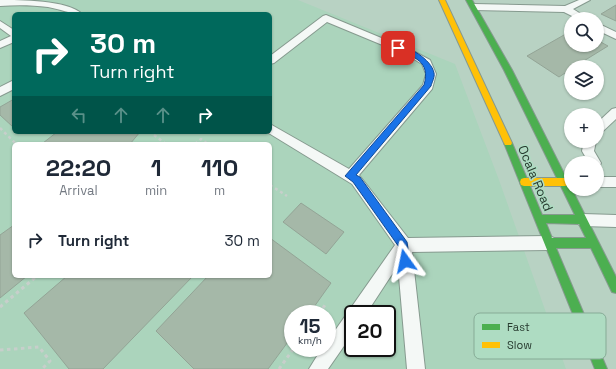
<!DOCTYPE html>
<meta charset="utf-8">
<style>
:root{--surface:#fff;--page:#f2f2f3;--text:#1f2937;--muted:#747a83}
body{margin:0;font-family:"Space Grotesk",sans-serif;background:var(--page);color:var(--text);height:100vh;display:flex;flex-direction:column;font-size:15px;white-space:nowrap}
*{box-sizing:border-box;margin:0}
p{font-size:13px;color:var(--muted)}
.icon{flex:none;width:22px;height:22px;fill:none;stroke:currentColor;stroke-width:2;stroke-linecap:round;stroke-linejoin:round}
.map{position:relative;flex:1;overflow:hidden}
.sheet{position:absolute;left:12px;top:142px;width:260px;height:136px;display:flex;flex-direction:column;background:var(--surface);border-radius:6px;box-shadow:0 1px 3px #0004}
.sheet>*{flex:none}
.banner{position:absolute;left:12px;top:12px;width:260px;height:122px;border-radius:6px;box-shadow:0 1px 3px #0004;background:#00695c;color:#fff;overflow:hidden}
.controls{position:absolute;left:564px;top:12px;display:grid;gap:8px}
.controls a{display:grid;place-items:center;width:40px;height:40px;border-radius:50%;background:var(--surface);box-shadow:0 1px 3px #0004;font-size:20px}
.speed{position:absolute;left:284px;top:305px;display:flex;gap:8px;font-size:20px;font-weight:700;text-align:center}
.speed>*{display:grid;place-content:center;width:52px;height:52px;border-radius:50%;background:var(--surface);box-shadow:0 1px 3px #0004;line-height:1}
.speed small{font-size:10px;font-weight:400}
.speed .limit{border:2px solid #111;border-radius:6px;background:#fff;color:#111}
.pin{position:absolute;display:grid;place-items:center;width:34px;height:34px;color:#fff;margin:-17px;border-radius:8px;box-shadow:0 2px 6px #0006}
.me{position:absolute;width:44px;margin:-22px;rotate:348deg;stroke-linejoin:round;filter:drop-shadow(0 0 3px #0008)}
.turn{display:flex;align-items:center;gap:14px;height:84px;padding:0 12px;font-size:18px}
.turn .icon{width:52px;height:52px;stroke-width:2.5}
.turn b{display:block;font-size:28px;line-height:34px}
.lanes{display:flex;align-items:center;height:38px;padding:0 12px;background:#0003;justify-content:center;gap:20px;direction:ltr}
.lanes .off{opacity:.35}
.eta{display:flex;justify-content:space-evenly;align-items:center;height:68px;text-align:center}
.eta b{font-size:24px;font-weight:700;line-height:28px}
ul{padding:0;list-style:none}
li{display:flex;align-items:center;gap:12px;height:60px;padding:0 12px}
li div{flex:1}
li b{display:block;font-size:15px}
li em{font-style:normal}
.map>svg:first-child{display:block}
</style>
<div class="map">
<svg width="616" height="369" viewBox="0 0 616 369">
<rect width="100%" height="100%" fill="#b8d2c3"/>
<path fill="#abd4bc" fill-rule="evenodd" d="M0 0H298L455 64 499 180 566 369H0ZM14 14H270V132H14ZM14 144H270V276H14ZM293 314H327V348H293ZM353 314H387V348H353Z"/>
<g fill="#a5b8a8" stroke="#93a496">
<path d="M616 5V21L601 14Z"/>
<path d="M571 31V45H597V40L608 46 574 67H571V69L559 77 527 56Z"/>
<path d="M14 99V127H13L0 115V107Z"/>
<path d="M57 132H140L130 144H44L43 143Z"/>
<path d="M301 203 344 232 326 254 283 222Z"/>
<path d="M14 225V276H27L0 298V235Z"/>
<path d="M270 238 331 283 309 314H293V335L268 369H194L156 331 208 276H270Z"/>
<path d="M67 276H193L103 369H69L24 313Z"/>
</g>
<g fill="none" stroke-linecap="round" stroke-linejoin="round">
<defs>
<g id="lane">
<path d="M0 0C20 0 68 0 82 14 70 14 60 9 48 7 32 5 16 5 0 6Z"/>
<path d="M579 0H590L573 9 589 19H578L564 12 474 10 470 7 474 4 565 6Z"/>
<path d="M326 15 415 52 430 60 436 74 432 89 359 175 408 238 549 236 554 238 556 243 554 248 549 250 412 252 425 369H407L398 265 366 314H353V333L328 369H309L322 348H327V342L395 245 352 184 267 132H270V124L349 169 423 85 426 74 422 64 409 56 327 22 274 63 270 64V56L323 16Z"/>
<path d="M0 21 14 30V42L0 48V41L11 36 0 28Z"/>
<path d="M597 23 616 32V39L597 30Z"/>
<path d="M14 80V89L0 96V87Z"/>
<path d="M616 108V119L601 133 597 134V123L612 109Z"/>
<path d="M584 141H596L594 151 601 163 599 167H597V163H589L582 151Z"/>
<rect x="597" y="177" width="19" height="10"/>
<path d="M583 214 616 215V227L583 226 578 224 576 220 578 216Z"/>
</g>
<path id="fast" d="M466 0H472L512 70 616 277V293L612 292 591 248H556L607 369H595L504 143 505 141 508 140 512 143 542 215H575L504 70ZM546 223 579 224 586 238H552Z"/>
<g id="slow">
<path d="M439 0H445L512 143 511 145H505L504 143Z"/>
<path d="M524 178H565L568 179 569 182 568 185 565 186H524L521 185 520 182 521 179Z"/>
</g>
</defs>
<use href="#lane" stroke="#869a8f" stroke-width="2"/>
<use href="#fast" stroke="#869a8f" stroke-width="2"/>
<use href="#slow" stroke="#869a8f" stroke-width="2"/>
<g stroke="#c7cfcb" stroke-width="2.5" stroke-dasharray="3 3" stroke-linecap="butt">
<path d="M0 128 16 144"/>
<path d="M154 135 166 144"/>
<path d="M195 144 201 139 208 144"/>
<path d="M270 185 287 196"/>
</g>
<g stroke="#c7cfcb" stroke-width="3" stroke-dasharray="3.5 3.5" stroke-linecap="butt">
<path d="M0 307 37 276"/>
<path d="M319 314 325 305"/>
<path d="M0 350 39 347 50 361 42 369"/>
<path d="M279 369 294 348"/>
</g>
<use href="#lane" fill="#f4f8f6" fill-rule="evenodd"/>
<use href="#fast" fill="#4caf50" fill-rule="evenodd"/>
<use href="#slow" fill="#ffc107" fill-rule="evenodd"/>
</g>
<path fill="#1a73e8" stroke="#114b97" d="M395 46C407 44 432 60 434 73 435 77 432 82 431 86L356 175 360 177 407 242 410 261 409 264 405 266 402 264 399 247 353 182 345 176 424 85C431 61 414 57 395 49Z"/>
<g text-anchor="middle" stroke-width="3" stroke-linejoin="round" paint-order="stroke">
<g font-size="13" fill="#273a2f" stroke="#aedcc2">
<text transform="translate(536 178) rotate(67)" y="5">Ocala Road</text>
</g>
</g>
<rect x="474" y="313" width="132" height="46" rx="6" fill="#aedcc2" stroke="#86ab96" stroke-width="1"/>
<rect x="482" y="324" width="18" height="6" fill="#4caf50"/>
<rect x="482" y="342" width="18" height="6" fill="#ffc107"/>
<g font-size="11" fill="#273a2f">
<text x="507" y="331">Fast</text>
<text x="507" y="349">Slow</text>
</g>
</svg>
<div class="controls">
<a><svg class="icon" aria-label="search" viewBox="0 0 24 24"><circle cx="10" cy="10" r="6"/><path d="M15 15l6 6"/></svg></a>
<a><svg class="icon" aria-label="layers" viewBox="0 0 24 24"><path d="M12 4l9 5-9 5-9-5zM3 14l9 5 9-5"/></svg></a>
<a>+</a>
<a>−</a>
</div>
<div class="speed"><div>15<small>km/h</small></div><div class="limit">20</div></div>
<div class="pin" style="left:398px;top:48px;background:#d93025"><svg class="icon" aria-label="arrive" viewBox="0 0 24 24"><path d="M6 21V4h12l-3 4 3 4H6"/></svg></div>
<svg class="me" style="left:405px;top:261px" viewBox="-20 -20 40 40"><path d="M0-17L14 15 0 8-14 15z" fill="#1a73e8" stroke="#fff" stroke-width="4"/></svg>
<div class="banner">
<div class="turn"><svg class="icon" aria-label="right" viewBox="0 0 24 24"><path d="M7 20v-9h11M14 6l5 5-5 5"/></svg><div><b>30 m</b>Turn right</div></div>
<div class="lanes"><svg class="icon off" aria-label="left" viewBox="0 0 24 24"><path d="M17 20v-9H6M10 6l-5 5 5 5"/></svg><svg class="icon off" aria-label="ahead" viewBox="0 0 24 24"><path d="M12 20V5M6 11l6-6 6 6"/></svg><svg class="icon off" aria-label="ahead" viewBox="0 0 24 24"><path d="M12 20V5M6 11l6-6 6 6"/></svg><svg class="icon" aria-label="right" viewBox="0 0 24 24"><path d="M7 20v-9h11M14 6l5 5-5 5"/></svg></div>
</div>
<section class="sheet">
<div class="eta">
<div><b>22:20</b><p>Arrival</p></div>
<div><b>1</b><p>min</p></div>
<div><b>110</b><p>m</p></div>
</div>
<ul>
<li><svg class="icon" aria-label="right" viewBox="0 0 24 24"><path d="M7 20v-9h11M14 6l5 5-5 5"/></svg><div><b>Turn right</b></div><em>30 m</em></li>
</ul>
</section>
</div>
